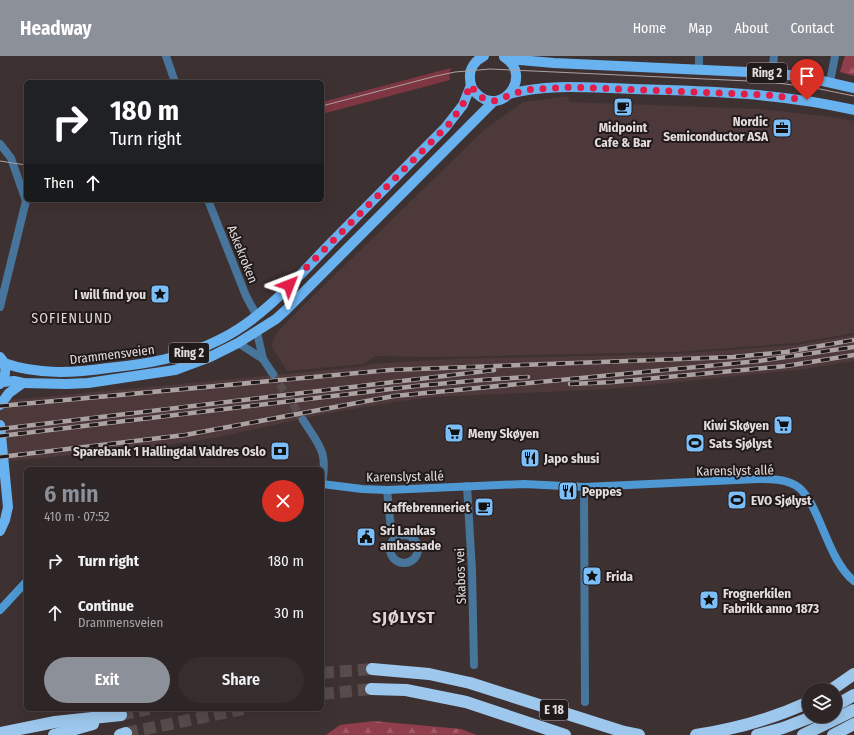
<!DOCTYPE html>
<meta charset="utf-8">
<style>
:root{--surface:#2e2526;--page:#362d2e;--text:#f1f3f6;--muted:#a7a5a7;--line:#494243;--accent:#8c9099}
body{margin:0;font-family:"Fira Sans Condensed",sans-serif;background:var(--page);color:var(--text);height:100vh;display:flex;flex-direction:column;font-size:15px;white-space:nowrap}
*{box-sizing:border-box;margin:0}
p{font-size:13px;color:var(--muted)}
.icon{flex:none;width:22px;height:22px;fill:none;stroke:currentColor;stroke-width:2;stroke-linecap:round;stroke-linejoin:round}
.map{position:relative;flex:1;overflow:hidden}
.sheet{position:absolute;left:24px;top:411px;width:300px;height:244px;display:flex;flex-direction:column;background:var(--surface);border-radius:6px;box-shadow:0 4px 16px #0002,0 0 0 1px var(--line)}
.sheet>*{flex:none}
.hud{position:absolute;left:24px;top:24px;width:300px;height:122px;border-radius:6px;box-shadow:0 4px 16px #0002,0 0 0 1px var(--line);background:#202124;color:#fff;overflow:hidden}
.controls{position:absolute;left:802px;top:627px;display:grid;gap:8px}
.controls a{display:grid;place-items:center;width:40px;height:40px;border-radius:50%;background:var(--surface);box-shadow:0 4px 16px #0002,0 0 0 1px var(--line);font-size:20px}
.pin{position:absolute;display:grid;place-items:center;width:34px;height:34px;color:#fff;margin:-41px -17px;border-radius:50% 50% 50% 0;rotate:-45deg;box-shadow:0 0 4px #0007}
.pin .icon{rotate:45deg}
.me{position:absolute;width:44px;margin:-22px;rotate:45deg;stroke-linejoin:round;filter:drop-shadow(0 0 3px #0008)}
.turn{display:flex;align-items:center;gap:14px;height:84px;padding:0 20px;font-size:18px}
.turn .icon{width:52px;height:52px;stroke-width:2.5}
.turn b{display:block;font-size:28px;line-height:34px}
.then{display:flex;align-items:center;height:38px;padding:0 20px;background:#0003;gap:8px;font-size:15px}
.round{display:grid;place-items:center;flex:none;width:42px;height:42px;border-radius:21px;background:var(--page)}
.head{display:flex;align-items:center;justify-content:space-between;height:68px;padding:0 20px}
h1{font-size:24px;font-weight:600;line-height:30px;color:var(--accent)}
.cta{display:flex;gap:8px;margin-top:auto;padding:8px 20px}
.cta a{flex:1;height:46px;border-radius:24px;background:var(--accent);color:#fff;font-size:16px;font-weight:600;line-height:46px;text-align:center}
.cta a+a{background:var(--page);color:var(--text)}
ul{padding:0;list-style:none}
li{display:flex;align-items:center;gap:12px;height:52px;padding:0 20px}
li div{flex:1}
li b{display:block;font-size:15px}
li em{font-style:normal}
header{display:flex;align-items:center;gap:24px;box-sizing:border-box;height:56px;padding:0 20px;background:var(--accent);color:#fff}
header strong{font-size:19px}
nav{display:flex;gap:22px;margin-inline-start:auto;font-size:14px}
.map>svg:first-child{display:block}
</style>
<header>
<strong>Headway</strong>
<nav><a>Home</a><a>Map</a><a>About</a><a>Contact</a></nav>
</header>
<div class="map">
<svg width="854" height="679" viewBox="0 0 854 679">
<defs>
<pattern id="forest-firs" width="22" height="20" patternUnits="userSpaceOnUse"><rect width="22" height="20" fill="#913e4c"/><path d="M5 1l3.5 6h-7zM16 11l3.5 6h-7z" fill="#a05965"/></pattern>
</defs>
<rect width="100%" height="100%" fill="#3e3132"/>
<g fill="#4d383a">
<path d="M568 40 569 46 760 53 834 61 854 65V277L795 287 677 296 434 301 375 300 364 308 287 315 271 289 278 275 308 245 484 74 523 46Z"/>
<path d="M854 279V305L805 313 610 333 436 341 401 345 329 357 214 382 147 392 0 406V345L359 311 371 308 452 303 676 298 795 289Z"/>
</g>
<path fill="#7e3642" d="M451 12V14L449 15 450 24 322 58V46Z"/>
<g fill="url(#forest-firs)">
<path d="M845 0H854V20L840 16Z"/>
<path d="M374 665 461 673 477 679H326L340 669Z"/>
</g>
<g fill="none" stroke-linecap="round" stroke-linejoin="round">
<path stroke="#574b4c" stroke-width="8" stroke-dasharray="8 4" stroke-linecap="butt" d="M273 318 303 364"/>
<g stroke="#574b4c" stroke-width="12" stroke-dasharray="12 6" stroke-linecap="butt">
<path d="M322 617 372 613"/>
<path d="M322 638 371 633"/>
<path d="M121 659 149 653"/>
<path d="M126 677 243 653"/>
</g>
<g stroke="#48759b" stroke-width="8">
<path d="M166 0 175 26"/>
<path d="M699 0V13"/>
<path d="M772 17 774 0"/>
<path d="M830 26 835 0"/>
<path d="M0 88 11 102 26 145 0 251"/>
<path d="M208 144 246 240 257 260"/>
<path d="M257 276 263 303"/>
<path d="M238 287 263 303 273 318"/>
<path d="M303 364C320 390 328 396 322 428"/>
<path d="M467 430 472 514 474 609"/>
<path d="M584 431 585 646"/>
<path d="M387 434 391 473 396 481"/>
<circle cx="404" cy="493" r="14"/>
</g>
<g stroke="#4e98d4" stroke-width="8">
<path d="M322 428 362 433 387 434 524 428 584 431 758 423C771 423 784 423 795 429 819 442 826 503 854 525"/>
<path d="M0 554 26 526"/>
</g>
<g stroke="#68b2f0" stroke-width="10">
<path d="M484 0C476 4 469 12 470 22 470 28 472 34 477 38 502 62 534 19 504 1"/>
<path d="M507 3 554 7 772 17 805 21 854 32"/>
<path d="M509 38C550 27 592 32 633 33 708 35 781 37 854 54"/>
<path d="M0 301C7 309 7 319 0 328"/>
<path d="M4 307C38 319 73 317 108 312 147 308 183 302 219 284 262 263 293 226 326 192 365 152 405 112 445 72L463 49 471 29"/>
<path d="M2 326 14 325 23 327 66 328 88 327 175 314 210 301 238 287 276 263 286 254 494 45"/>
<path d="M0 349 9 337 23 327"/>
<path d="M0 369 8 451 5 464 0 475"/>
</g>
<g stroke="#9dc7ec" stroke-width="12">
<path d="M372 613 429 618 470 627 624 676 639 679"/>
<path d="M371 633 406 634 466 646 565 679"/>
<path d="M831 634 854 618"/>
<path d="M835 650 854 639"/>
<path d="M0 677 55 666 121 659"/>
<path d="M54 679 93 668"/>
<path d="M120 679 126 677"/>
<path d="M696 679C736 673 772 663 809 646"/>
<path d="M757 679 783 672 814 660"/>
<path d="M803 679 854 654"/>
<path d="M833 679 854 668"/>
</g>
<g stroke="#aca2a2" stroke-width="1">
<path d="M322 50 436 20 455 16 490 13 770 26 815 32 854 40"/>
<path d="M0 105 26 109"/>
</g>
<defs>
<g id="rail">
<path d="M570 328 613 326 786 310 854 299"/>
<path d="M0 350 390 314 733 301 786 296 854 284"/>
<path d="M0 373 494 314"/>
<path d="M0 380 416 330 481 324 528 321"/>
<path d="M0 401 185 379 394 340 759 305 854 291"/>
</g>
</defs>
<use href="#rail" stroke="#aca2a2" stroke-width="4.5"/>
<use href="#rail" stroke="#211a1b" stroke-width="3" stroke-dasharray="9" stroke-linecap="butt"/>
</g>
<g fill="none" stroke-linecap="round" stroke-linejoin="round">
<path stroke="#e11d48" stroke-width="7" stroke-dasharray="0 12.6" d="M289 229 450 67 463 48 470 29 480 41 494 45 524 34 571 31 768 39 807 44"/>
</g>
<defs>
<symbol id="cafe-square" viewBox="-11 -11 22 22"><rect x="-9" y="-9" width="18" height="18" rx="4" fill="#7bbef8" stroke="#211a1b"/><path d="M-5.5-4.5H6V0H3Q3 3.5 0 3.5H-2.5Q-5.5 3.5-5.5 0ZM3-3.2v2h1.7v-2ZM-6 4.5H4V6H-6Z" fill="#111"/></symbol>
<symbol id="office-square" viewBox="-11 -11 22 22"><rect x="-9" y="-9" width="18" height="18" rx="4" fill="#7bbef8" stroke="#211a1b"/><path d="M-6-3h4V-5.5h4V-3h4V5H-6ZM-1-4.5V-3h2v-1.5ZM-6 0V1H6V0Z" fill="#111"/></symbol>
<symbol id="sight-square" viewBox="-11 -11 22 22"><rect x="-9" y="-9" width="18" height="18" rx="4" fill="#7bbef8" stroke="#211a1b"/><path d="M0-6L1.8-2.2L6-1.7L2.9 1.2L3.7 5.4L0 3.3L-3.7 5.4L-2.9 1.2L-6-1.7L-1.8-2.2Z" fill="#111"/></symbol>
<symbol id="supermarket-square" viewBox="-11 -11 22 22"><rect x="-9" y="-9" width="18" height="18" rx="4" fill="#7bbef8" stroke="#211a1b"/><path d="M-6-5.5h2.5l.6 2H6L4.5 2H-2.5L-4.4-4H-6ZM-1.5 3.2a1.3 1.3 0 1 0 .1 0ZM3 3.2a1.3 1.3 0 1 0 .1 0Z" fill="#111"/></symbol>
<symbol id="stadium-square" viewBox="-11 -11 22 22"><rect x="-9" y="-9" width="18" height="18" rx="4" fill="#7bbef8" stroke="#211a1b"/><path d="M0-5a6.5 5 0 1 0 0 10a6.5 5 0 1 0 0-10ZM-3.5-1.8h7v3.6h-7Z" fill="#111"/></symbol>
<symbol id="bank-square" viewBox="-11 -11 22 22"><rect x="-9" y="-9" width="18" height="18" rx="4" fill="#7bbef8" stroke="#211a1b"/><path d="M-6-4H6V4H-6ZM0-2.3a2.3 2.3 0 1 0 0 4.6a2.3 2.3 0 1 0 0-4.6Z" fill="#111"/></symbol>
<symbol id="restaurant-square" viewBox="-11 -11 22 22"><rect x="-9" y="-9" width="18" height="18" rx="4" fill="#7bbef8" stroke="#211a1b"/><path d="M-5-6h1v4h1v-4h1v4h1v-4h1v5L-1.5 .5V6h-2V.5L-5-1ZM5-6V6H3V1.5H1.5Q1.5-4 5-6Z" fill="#111"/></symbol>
<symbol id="civic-square" viewBox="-11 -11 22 22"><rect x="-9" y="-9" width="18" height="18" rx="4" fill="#7bbef8" stroke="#211a1b"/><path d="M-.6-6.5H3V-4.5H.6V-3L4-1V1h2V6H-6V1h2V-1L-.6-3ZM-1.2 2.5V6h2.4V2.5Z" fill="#111"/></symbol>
</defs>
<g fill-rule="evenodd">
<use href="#cafe-square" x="612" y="40" width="22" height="22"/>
<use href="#office-square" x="771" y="61" width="22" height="22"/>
<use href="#sight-square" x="149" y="227" width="22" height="22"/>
<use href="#supermarket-square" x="772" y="358" width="22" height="22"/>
<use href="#supermarket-square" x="443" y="366" width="22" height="22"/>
<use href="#stadium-square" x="684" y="376" width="22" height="22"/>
<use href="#bank-square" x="269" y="384" width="22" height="22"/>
<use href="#restaurant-square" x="519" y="391" width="22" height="22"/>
<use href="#restaurant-square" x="557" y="424" width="22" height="22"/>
<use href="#stadium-square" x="726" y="433" width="22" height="22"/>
<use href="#cafe-square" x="473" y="440" width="22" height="22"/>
<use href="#civic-square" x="355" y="470" width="22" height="22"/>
<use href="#sight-square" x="581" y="509" width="22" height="22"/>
<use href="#sight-square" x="698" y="533" width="22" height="22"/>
</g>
<g text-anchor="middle" stroke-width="4" stroke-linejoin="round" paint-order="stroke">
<g fill="#211a1b" stroke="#aaa2a2" stroke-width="1">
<rect x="747" y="7" width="40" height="20" rx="3"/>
<rect x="169" y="287" width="40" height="20" rx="3"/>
<rect x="540" y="644" width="28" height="20" rx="3"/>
</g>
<g font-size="12" font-weight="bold" fill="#e4dcdc">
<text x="767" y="21">Ring 2</text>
<text x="189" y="301">Ring 2</text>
<text x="554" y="658">E 18</text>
</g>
<g font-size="13" font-weight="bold" fill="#e4dcdc" stroke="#211a1b" text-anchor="start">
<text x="768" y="70" text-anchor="end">Nordic<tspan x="768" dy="15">Semiconductor ASA</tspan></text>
<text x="623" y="76" text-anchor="middle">Midpoint<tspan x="623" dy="15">Cafe &amp; Bar</tspan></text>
<text x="146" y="243" text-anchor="end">I will find you</text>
<text x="769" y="374" text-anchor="end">Kiwi Skøyen</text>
<text x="468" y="382">Meny Skøyen</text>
<text x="709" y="392">Sats Sjølyst</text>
<text x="266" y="400" text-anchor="end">Sparebank 1 Hallingdal Valdres Oslo</text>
<text x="544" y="407">Japo shusi</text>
<text x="582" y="440">Peppes</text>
<text x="751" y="449">EVO Sjølyst</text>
<text x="470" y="456" text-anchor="end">Kaffebrenneriet</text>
<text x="380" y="479">Sri Lankas<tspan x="380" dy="15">ambassade</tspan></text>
<text x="606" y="525">Frida</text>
<text x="723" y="542">Frognerkilen<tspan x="723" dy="15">Fabrikk anno 1873</tspan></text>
</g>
<g font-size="13" fill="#e4dcdc" stroke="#211a1b">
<text transform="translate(243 198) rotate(68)" y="5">Askekroken</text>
<text transform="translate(112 298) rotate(-7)" y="5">Drammensveien</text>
<text transform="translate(735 414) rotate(-1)" y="5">Karenslyst allé</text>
<text transform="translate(405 420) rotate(-1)" y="5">Karenslyst allé</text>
<text transform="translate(460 520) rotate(-92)" y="5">Skabos vei</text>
</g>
<g font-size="14" letter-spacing="1" fill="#e4d2d4" stroke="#211a1b">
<text x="72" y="267">SOFIENLUND</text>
</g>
<g font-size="17" font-weight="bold" letter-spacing="1" fill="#e4d2d4" stroke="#211a1b">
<text x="404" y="567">SJØLYST</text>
</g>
</g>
</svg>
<div class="controls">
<a><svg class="icon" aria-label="layers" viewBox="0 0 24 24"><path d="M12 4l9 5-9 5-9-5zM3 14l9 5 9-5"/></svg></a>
</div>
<div class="pin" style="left:807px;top:44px;background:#d93025"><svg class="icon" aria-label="arrive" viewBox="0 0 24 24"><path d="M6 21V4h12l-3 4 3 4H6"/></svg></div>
<svg class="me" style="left:289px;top:229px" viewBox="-20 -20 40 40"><path d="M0-17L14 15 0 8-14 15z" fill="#e11d48" stroke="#fff" stroke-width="4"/></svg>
<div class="hud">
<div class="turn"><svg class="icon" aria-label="right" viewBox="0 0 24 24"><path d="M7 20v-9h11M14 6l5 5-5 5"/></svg><div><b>180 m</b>Turn right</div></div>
<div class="then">Then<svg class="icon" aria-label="ahead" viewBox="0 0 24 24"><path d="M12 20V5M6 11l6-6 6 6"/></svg></div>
</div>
<section class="sheet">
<div class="head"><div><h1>6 min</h1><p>410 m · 07:52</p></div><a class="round" style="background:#d93025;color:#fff"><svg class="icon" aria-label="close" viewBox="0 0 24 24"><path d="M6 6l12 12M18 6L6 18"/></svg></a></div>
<ul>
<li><svg class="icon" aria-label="right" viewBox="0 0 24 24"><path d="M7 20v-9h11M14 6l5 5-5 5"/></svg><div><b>Turn right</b></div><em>180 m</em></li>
<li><svg class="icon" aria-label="ahead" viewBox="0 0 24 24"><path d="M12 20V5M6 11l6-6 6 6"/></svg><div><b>Continue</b><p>Drammensveien</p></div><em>30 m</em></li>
</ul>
<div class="cta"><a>Exit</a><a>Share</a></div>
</section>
</div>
